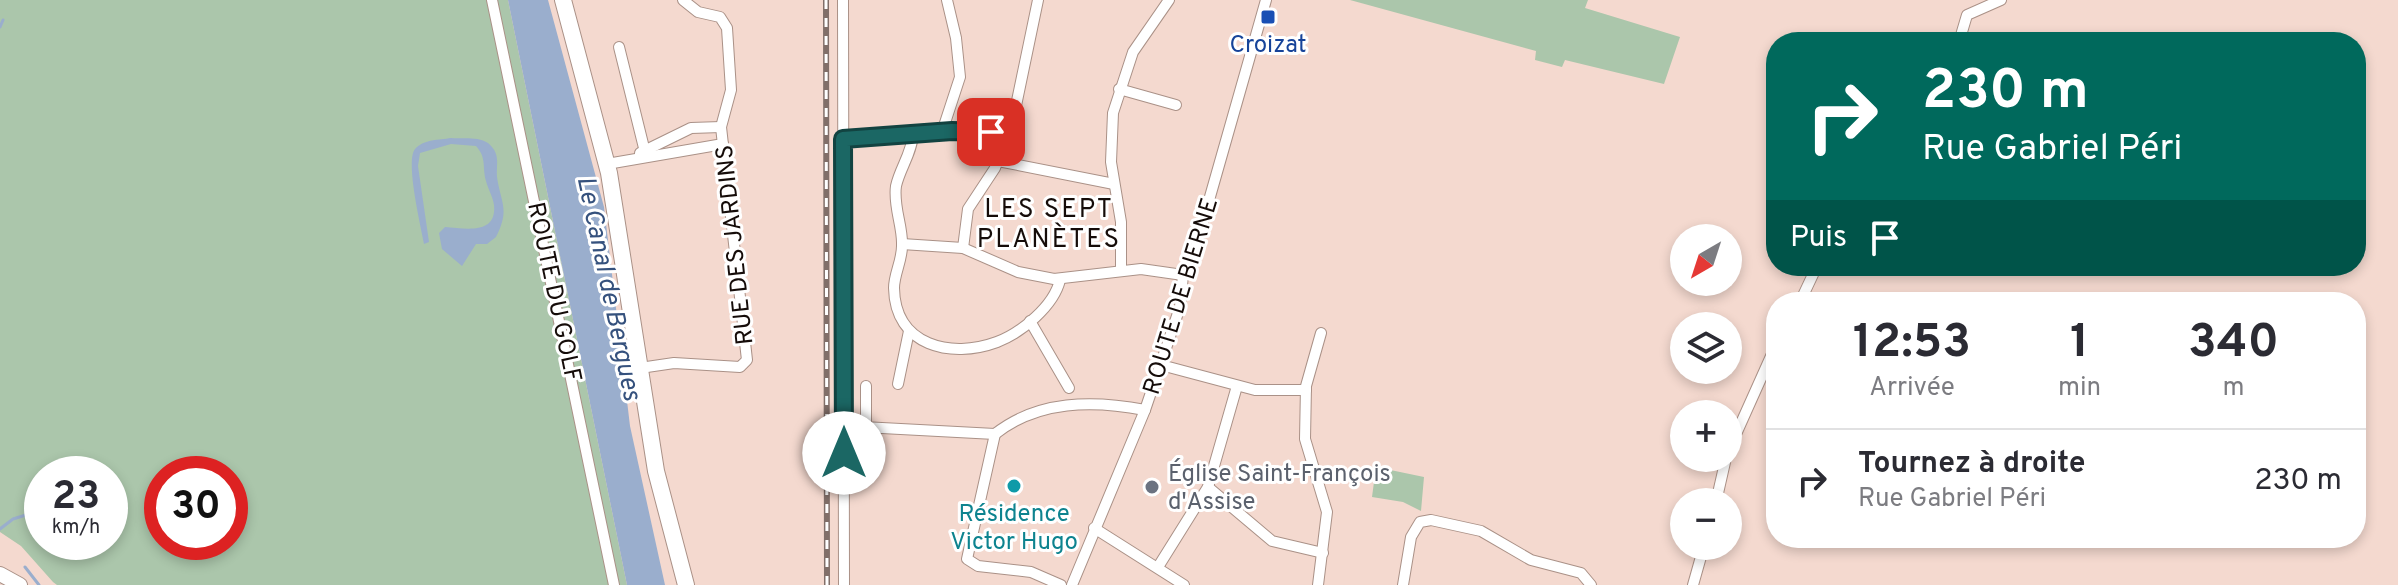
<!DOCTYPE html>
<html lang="fr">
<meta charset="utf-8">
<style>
:root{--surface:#fff;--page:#f2f2f3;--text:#2b2b33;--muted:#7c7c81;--line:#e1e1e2}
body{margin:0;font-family:Overpass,sans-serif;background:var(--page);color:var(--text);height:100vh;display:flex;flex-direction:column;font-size:30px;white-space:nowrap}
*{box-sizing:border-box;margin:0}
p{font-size:26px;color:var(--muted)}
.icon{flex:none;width:44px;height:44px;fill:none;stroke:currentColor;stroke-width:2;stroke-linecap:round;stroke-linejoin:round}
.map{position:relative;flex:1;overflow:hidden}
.panel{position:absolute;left:1766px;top:292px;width:600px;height:256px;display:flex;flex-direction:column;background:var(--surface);border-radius:32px;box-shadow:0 4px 12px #0003}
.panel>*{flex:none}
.guide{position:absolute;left:1766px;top:32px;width:600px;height:244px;border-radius:32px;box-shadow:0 4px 12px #0003;background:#00695c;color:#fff;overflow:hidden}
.needle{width:52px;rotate:219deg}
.controls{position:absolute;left:1670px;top:224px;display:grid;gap:16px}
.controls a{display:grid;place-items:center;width:72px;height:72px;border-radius:50%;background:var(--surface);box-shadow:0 4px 12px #0003;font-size:40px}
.speed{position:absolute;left:24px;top:456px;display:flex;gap:16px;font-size:40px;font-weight:700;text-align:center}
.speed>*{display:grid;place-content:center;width:104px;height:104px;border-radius:50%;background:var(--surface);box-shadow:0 4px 12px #0003;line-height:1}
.speed small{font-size:20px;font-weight:400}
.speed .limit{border:12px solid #d22;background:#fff;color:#111}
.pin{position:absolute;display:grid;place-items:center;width:68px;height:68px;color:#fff;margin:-34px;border-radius:16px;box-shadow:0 4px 12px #0006}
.me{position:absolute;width:88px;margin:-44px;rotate:0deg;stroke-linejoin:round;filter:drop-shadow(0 0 6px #0008)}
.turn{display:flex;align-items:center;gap:28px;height:168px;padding:0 24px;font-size:36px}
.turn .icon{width:104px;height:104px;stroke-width:2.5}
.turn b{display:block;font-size:56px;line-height:68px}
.then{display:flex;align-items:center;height:76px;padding:0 24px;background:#0003;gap:16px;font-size:30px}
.eta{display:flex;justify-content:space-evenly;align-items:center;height:136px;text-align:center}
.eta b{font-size:48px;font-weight:700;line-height:56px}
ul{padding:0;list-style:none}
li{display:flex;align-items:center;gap:24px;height:104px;padding:0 24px;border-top:2px solid var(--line)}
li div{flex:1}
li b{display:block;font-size:30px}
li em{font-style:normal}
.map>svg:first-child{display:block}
</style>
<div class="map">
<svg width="2398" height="585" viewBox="0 0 2398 585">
<rect width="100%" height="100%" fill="#f4d9cf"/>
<g fill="#abc6ab" fill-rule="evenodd">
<path d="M0 0H508L627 585H57L53 582 21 546 0 532ZM42 474H110V542H42ZM162 474H230V542H162Z"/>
<path d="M1350 0H1588L1585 8 1680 37 1664 84 1565 60 1562 67 1535 60 1536 51Z"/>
<path d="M1376 467 1424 477 1421 511 1403 502 1372 497Z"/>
</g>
<g fill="#9aaecd">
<path d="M508 0H548L604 207 630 426 665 585H627Z"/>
<path d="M451 138C462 139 478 136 488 143 501 154 496 163 497 177 501 204 510 209 496 237L487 244H476L462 266 442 249 439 233 445 227C464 228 497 236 494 205 493 197 488 189 486 181 482 167 487 158 476 146L451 144 420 153 418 166 429 242 424 244C421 227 405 161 415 149 424 139 439 140 451 138Z"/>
</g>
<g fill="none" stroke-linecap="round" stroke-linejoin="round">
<g stroke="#9aaecd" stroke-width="3">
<path d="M0 27 3 20"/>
<path d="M0 529 13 519 42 510"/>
<path d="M25 567 39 585"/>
</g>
<defs>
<g id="street">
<path d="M492 0 614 585"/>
<path d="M843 0 844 585"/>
<path d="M1959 42 1967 15 2001 0"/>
<path d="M619 47 646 156"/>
<path d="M1119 89 1176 105"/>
<path d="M942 132 960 77 956 38 947 0"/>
<path d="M913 134C912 153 900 168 896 186 893 207 903 226 902 246 902 261 894 274 894 288 895 346 951 359 997 342 1021 333 1054 306 1060 280"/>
<path d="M843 139C894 136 958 120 1007 138"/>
<path d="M640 153 691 128 721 127"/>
<path d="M998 161 1114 184"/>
<path d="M607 164 723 144"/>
<path d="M902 244 963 248 1018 272 1054 279 1141 269 1183 275"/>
<path d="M963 248 968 209 995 168 1013 120 1038 0"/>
<path d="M1121 270V222L1111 162 1113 113 1133 52 1169 0"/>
<path d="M1800 302 1817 266"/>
<path d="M1030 321 1069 388"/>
<path d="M1161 365 1255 390H1306"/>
<path d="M640 368 674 363 740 367 747 360 721 127 731 90 727 28 720 17 698 12 683 0"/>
<path d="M898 384 909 331"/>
<path d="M844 426 995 434C1038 400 1093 400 1145 410"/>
<path d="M995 434 967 559 978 566 1031 572 1061 585"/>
<path d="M1728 452 1776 345"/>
<path d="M866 472V386"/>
<path d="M1208 487 1272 541 1323 553"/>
<path d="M1716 502 1726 458"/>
<path d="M1094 528 1184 585"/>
<path d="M1158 567 1208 487 1237 386"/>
<path d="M1072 585 1145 410 1180 307 1183 275 1194 253 1266 0"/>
<path d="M1318 585 1327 512 1305 439 1306 386 1321 333"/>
<path d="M1403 585 1411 537 1420 522 1431 520 1481 531 1531 560 1581 573 1591 585"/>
<path d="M1693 585 1704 546"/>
</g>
<path id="secondary" d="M0 574 20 585"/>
<path id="primary" d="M563 0 609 173 656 471 686 585"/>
</defs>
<use href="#street" stroke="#aa9187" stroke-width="12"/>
<use href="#secondary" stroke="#aa9187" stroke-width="16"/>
<use href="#primary" stroke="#aa9187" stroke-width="18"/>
<use href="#street" stroke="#fff" stroke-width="10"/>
<use href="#secondary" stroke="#fff" stroke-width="14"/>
<use href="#primary" stroke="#fff" stroke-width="16"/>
<defs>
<path id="rail" d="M826 0 827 585"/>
</defs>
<use href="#rail" stroke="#816f69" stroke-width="6"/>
<use href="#rail" stroke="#fff" stroke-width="3" stroke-dasharray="9" stroke-linecap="butt"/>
</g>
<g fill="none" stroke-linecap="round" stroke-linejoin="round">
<defs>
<path id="route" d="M844 453 843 139 952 131 991 132"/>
</defs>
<use href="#route" stroke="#124341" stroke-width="20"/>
<use href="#route" stroke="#1b6764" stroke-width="14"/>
</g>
<rect fill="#1a4fb4" stroke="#fff" stroke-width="3" x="1260" y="9" width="16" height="16" rx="4"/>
<circle fill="#0f9aa8" stroke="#fff" stroke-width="3" cx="1014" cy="486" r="8"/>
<circle fill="#6b7280" stroke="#fff" stroke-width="3" cx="1152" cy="487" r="8"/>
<g text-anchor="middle" stroke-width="6" stroke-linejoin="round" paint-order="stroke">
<g font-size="24" fill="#164399" stroke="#fff">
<text x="1268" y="52">Croizat</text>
</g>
<g font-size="24" fill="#150c09" stroke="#fff">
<text transform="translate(734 245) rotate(-96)" y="8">RUE DES JARDINS</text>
<text transform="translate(555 292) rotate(78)" y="8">ROUTE DU GOLF</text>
<text transform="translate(1180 296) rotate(-73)" y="8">ROUTE DE BIERNE</text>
</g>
<g font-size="24" fill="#5b616d" stroke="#fff" text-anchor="start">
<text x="1168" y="481">Église Saint-François<tspan x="1168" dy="28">d'Assise</tspan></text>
</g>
<g font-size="24" fill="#0d838f" stroke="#fff">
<text x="1014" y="521">Résidence<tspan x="1014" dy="28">Victor Hugo</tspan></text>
</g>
<g font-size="26" letter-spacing="2" fill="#150c09" stroke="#fff">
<text x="1049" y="217">LES SEPT<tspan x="1049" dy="30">PLANÈTES</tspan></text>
</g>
<g font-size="26" font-style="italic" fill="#35517d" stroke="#fff">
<text transform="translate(610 288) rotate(78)" y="9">Le Canal de Bergues</text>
</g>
</g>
</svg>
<div class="controls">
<a><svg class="needle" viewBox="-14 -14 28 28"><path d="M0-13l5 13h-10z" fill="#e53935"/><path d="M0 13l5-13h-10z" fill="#7c7c81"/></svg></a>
<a><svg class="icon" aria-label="layers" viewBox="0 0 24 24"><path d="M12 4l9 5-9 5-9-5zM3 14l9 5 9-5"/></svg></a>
<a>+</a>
<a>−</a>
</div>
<div class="speed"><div>23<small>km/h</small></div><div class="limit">30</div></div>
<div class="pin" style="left:991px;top:132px;background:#d93025"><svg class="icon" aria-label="arrive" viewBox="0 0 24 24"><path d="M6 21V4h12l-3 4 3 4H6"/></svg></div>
<svg class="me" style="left:844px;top:453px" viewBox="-20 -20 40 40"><circle r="19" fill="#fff"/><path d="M0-13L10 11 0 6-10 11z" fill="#1b6764"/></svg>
<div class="guide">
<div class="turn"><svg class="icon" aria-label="right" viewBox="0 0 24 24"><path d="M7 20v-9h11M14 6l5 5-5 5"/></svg><div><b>230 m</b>Rue Gabriel Péri</div></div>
<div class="then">Puis<svg class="icon" aria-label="arrive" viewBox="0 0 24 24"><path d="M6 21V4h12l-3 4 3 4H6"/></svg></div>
</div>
<section class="panel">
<div class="eta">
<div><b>12:53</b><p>Arrivée</p></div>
<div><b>1</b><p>min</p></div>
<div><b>340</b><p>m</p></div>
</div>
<ul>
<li><svg class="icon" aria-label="right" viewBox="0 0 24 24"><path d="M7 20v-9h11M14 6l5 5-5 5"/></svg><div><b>Tournez à droite</b><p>Rue Gabriel Péri</p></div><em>230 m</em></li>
</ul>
</section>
</div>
